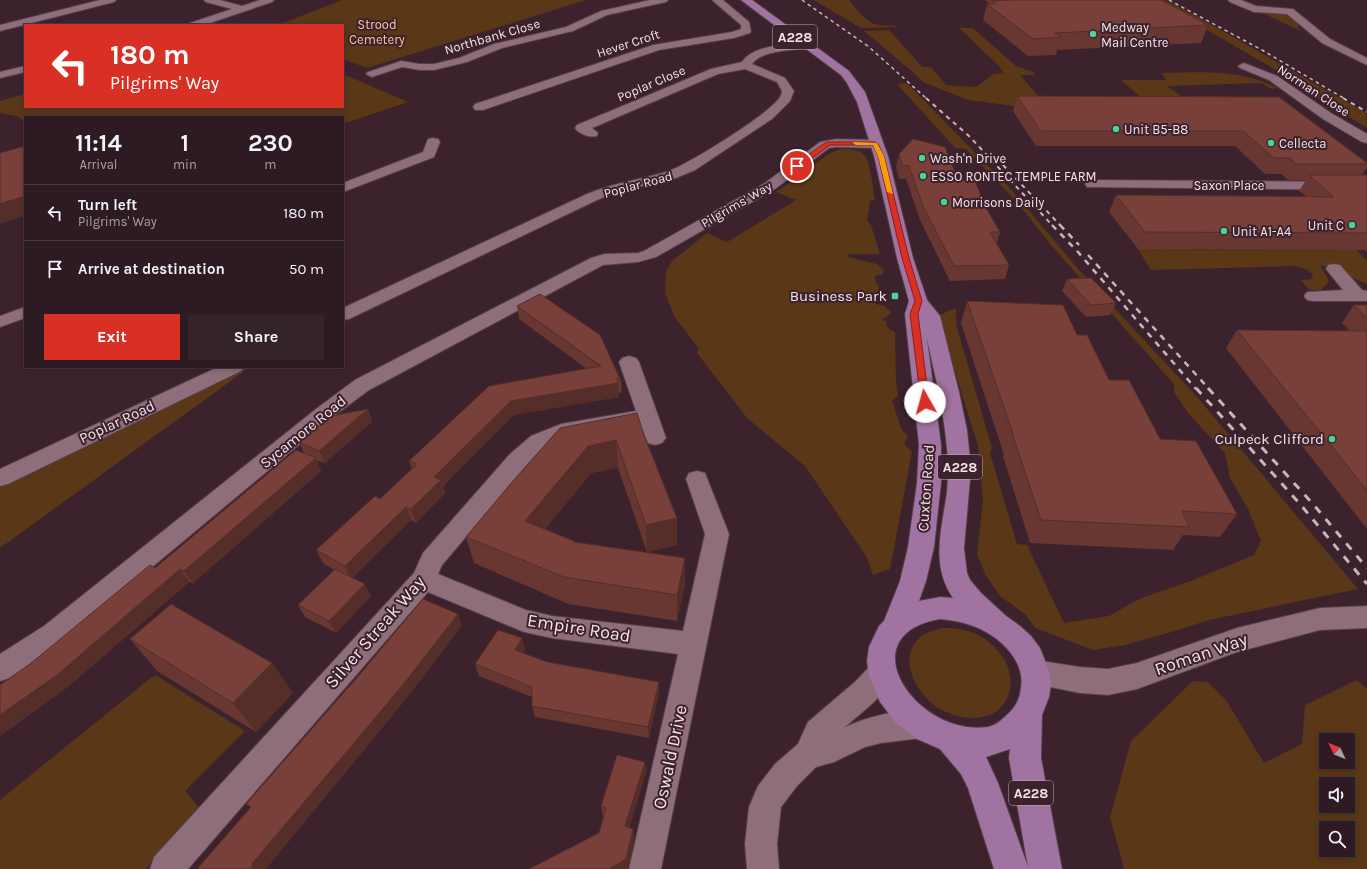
<!DOCTYPE html>
<style>
:root{--surface:#2d1a22;--page:#35232a;--text:#f1f3f6;--muted:#a7a1a5;--line:#483840;--accent:#d93025}
body{margin:0;font-family:Karla,sans-serif;background:var(--page);color:var(--text);height:100vh;display:flex;flex-direction:column;font-size:15px;white-space:nowrap}
*{box-sizing:border-box;margin:0}
p{font-size:13px;color:var(--muted)}
.icon{flex:none;width:22px;height:22px;fill:none;stroke:currentColor;stroke-width:2;stroke-linecap:round;stroke-linejoin:round}
.map{position:relative;flex:1;overflow:hidden}
.side{position:absolute;left:24px;top:116px;width:320px;height:252px;display:flex;flex-direction:column;background:var(--surface);border-radius:0px;box-shadow:0 2px 6px #0003,0 0 0 1px var(--line)}
.side>*{flex:none}
.banner{position:absolute;left:24px;top:24px;width:320px;height:84px;border-radius:0px;box-shadow:0 2px 6px #0003,0 0 0 1px var(--line);background:#d93025;color:#fff;overflow:hidden}
.needle{width:26px;rotate:313deg}
.fabs{position:absolute;left:1319px;top:733px;display:grid;gap:8px}
.fabs a{display:grid;place-items:center;width:36px;height:36px;border-radius:0px;background:var(--surface);box-shadow:0 2px 6px #0003,0 0 0 1px var(--line);font-size:20px}
.pin{position:absolute;display:grid;place-items:center;width:34px;height:34px;color:#fff;margin:-17px;border:2px solid #fff;border-radius:50%;box-shadow:0 1px 4px #0007}
.me{position:absolute;width:44px;margin:-22px;rotate:353deg;stroke-linejoin:round;filter:drop-shadow(0 0 3px #0008)}
.turn{display:flex;align-items:center;gap:14px;height:84px;padding:0 20px;font-size:18px}
.turn .icon{width:52px;height:52px;stroke-width:2.5}
.turn b{display:block;font-size:28px;line-height:34px}
.eta{display:flex;justify-content:space-evenly;align-items:center;height:68px;text-align:center}
.eta b{font-size:24px;font-weight:700;line-height:28px}
.cta{display:flex;gap:8px;margin-top:auto;padding:8px 20px}
.cta a{flex:1;height:46px;border-radius:0px;background:var(--accent);color:#fff;font-size:16px;font-weight:700;line-height:46px;text-align:center}
.cta a+a{background:var(--page);color:var(--text)}
ul{padding:0;list-style:none}
li{display:flex;align-items:center;gap:12px;height:56px;padding:0 20px;border-top:1px solid var(--line)}
li div{flex:1}
li b{display:block;font-size:15px}
li em{font-style:normal}
.map>svg:first-child{display:block}
</style>
<div class="map">
<svg width="1367" height="869" viewBox="0 0 1367 869">
<rect width="100%" height="100%" fill="#3c222d"/>
<g fill="#5a3716" fill-rule="evenodd">
<path d="M342 0H586L367 68 343 59V25H278Z"/>
<path d="M814 0H849C858 10 866 24 880 25 886 26 893 24 898 27L861 28Z"/>
<path d="M1155 0H1165L1198 17 1366 113 1367 128 1296 84 1271 67Z"/>
<path d="M1260 12 1285 14 1299 25 1297 27 1303 32Z"/>
<path d="M959 28H973L1016 66 1033 72 1035 75H1020L1044 103 1144 100 1121 80H1166L1161 73C1199 72 1242 69 1277 88L1272 89 1261 83 1167 86 1197 107 1015 106 968 100 923 82 908 68 864 31 889 30 922 67H931L946 85 973 87 978 86 993 74 1003 73 999 66Z"/>
<path d="M343 74 408 102 343 124V117H25V122L17 116 0 113V101L25 94V107H343Z"/>
<path d="M907 83 1008 186 1080 271 1198 398 1358 589 1209 620 1175 631 1125 645 1093 650 1035 628 1025 614 1000 596 986 576 977 554 983 499 978 446 938 316 953 309H956V324L992 448 990 453 1017 544 1027 545 1064 623 1109 616 1139 599 1191 581 1254 555 1261 541 1248 509 1230 478 1225 453 1188 413 1174 392V384L1051 245 1017 202 966 149 955 148 897 84Z"/>
<path d="M841 149C848 149 857 149 863 154 871 160 873 190 875 200L870 201 867 220 871 225 880 254H849L848 257 877 264 884 270 883 274 875 276V281L879 287 878 292 868 294 876 304 885 306 891 312 888 316 882 319 887 322 886 324 890 330 895 332 896 383 898 395 892 401 901 428 908 437 904 444 912 452 890 569 873 575 866 556 805 466 747 418 697 353 699 349 674 316 665 293 666 272 672 261 707 233 727 242 796 200 776 192 830 153Z"/>
<path d="M1138 249 1356 250 1367 260V284L1353 278 1342 267 1320 266 1326 275 1329 282 1321 290H1309L1301 280 1313 279 1312 274 1306 269 1295 266 1151 270Z"/>
<path d="M248 367H250L0 548V485Z"/>
<path d="M943 628C955 628 965 629 976 634 1005 647 1025 685 998 710 993 715 983 717 976 718 961 718 945 714 933 704 910 687 896 647 929 632 933 630 939 629 943 628Z"/>
<path d="M157 676 245 731 185 791 201 810 146 869H0V800L152 677Z"/>
<path d="M1357 680 1367 689V869H1124L1110 817 1131 741 1193 681 1208 682 1226 700 1264 763 1302 744 1305 705ZM1326 740H1348V762H1326ZM1326 784H1348V806H1326ZM1326 828H1348V850H1326Z"/>
</g>
<g fill="none" stroke-linecap="round" stroke-linejoin="round">
<defs>
<g id="street">
<path d="M100 0H116L114 2 0 31V25Z"/>
<path d="M204 0H220L242 6 260 0H274L272 2 204 25H189L190 23 232 9 206 2Z"/>
<path d="M650 0H668L666 2 607 15 573 31 502 48 467 62 434 70H420L402 67 372 77 366 74 368 72 401 61 420 64H434L459 58 494 44 566 27 601 11Z"/>
<path d="M712 0H723L749 22 751 31 750 33 734 38 659 50 483 110H475L473 107 475 104 653 45 732 32 741 29V25Z"/>
<path d="M1228 0H1241L1256 6 1293 9 1330 39 1367 58V65L1322 43 1287 14 1254 12 1230 2Z"/>
<path d="M807 42 812 45 811 47C794 51 763 49 752 64L785 78 794 91 790 101 772 119 695 170 676 178 616 192 597 200 349 319 343 320V308L587 194C613 183 639 180 666 172 686 166 771 113 780 97 781 95 782 93 782 91L777 82 745 69 718 74 592 128 598 133 597 136C589 138 579 134 575 128L577 125 711 69 742 62C752 45 789 44 807 42Z"/>
<path d="M1244 63 1277 76 1331 113 1367 134V143L1362 142 1323 119 1269 80 1240 68 1238 66Z"/>
<path d="M25 66V72L0 78V72Z"/>
<path d="M433 138 438 139 440 142 434 157 343 192V183L423 152 428 139Z"/>
<path d="M836 139 875 140 880 141 882 144 880 147 875 148 836 147 829 148 775 189 656 257 638 262 603 265 369 390 330 419 62 642 10 678 0 681V654L44 626 316 409 355 380 591 258 604 254 638 253 644 251 765 183 820 142Z"/>
<path d="M1092 180 1367 182V190L1087 187 1085 184 1087 181Z"/>
<path d="M1334 264 1340 265 1362 290 1367 291V301H1313L1307 300 1304 296 1307 292 1343 290 1326 269 1328 265Z"/>
<path d="M25 307V318L0 327V316Z"/>
<path d="M629 356 636 358 639 362 666 438 662 443 655 445 648 443 640 424 565 437 545 446 526 466 442 565 438 574 526 610 552 616 683 631 705 534 686 479 689 473 697 471 705 473 729 534 661 869H629L678 654 552 638 524 632 428 592 188 869H150L154 857 414 573 423 553 510 454 531 436 561 424 636 411 619 362 622 358Z"/>
<path d="M218 367H244L241 371 8 484 0 486V469Z"/>
<path d="M1367 606V628L1320 630 1237 652 1137 689 1108 695 1080 693 1035 684 1025 681 1021 672 1025 663 1035 660 1080 667 1108 669 1137 663 1237 628 1320 608Z"/>
<path d="M883 660 893 663 897 672C886 695 862 712 844 728 865 717 910 705 932 714L936 724 932 734 922 738 881 743 865 747 834 762 816 767 797 786 781 807 777 844 779 869H747L745 844 749 807 758 786 775 764 798 744 808 722 856 681 873 663Z"/>
</g>
<path id="primary" d="M741 0H752L849 71 865 92 888 156 913 258 927 300 940 316 959 392 967 430 971 468 964 548 967 573 970 580 981 593 1006 616 1020 626 1031 636 1040 648 1049 671 1051 684 1049 697 1042 715 1041 758 1062 869H994L968 788 961 774 940 749 917 739 896 723 880 702 869 676 867 661 869 647 879 626 884 621 900 581 908 547 917 483 919 445 905 314 909 301 897 258 874 156 857 102 847 83 841 75ZM927 339C935 375 944 412 947 449 949 464 948 478 947 492 942 528 930 565 953 598L940 597 919 601 926 581 934 547 941 483V445ZM940 619C949 620 958 621 967 624 993 631 1026 657 1021 688 1020 697 1017 705 1010 712 1004 718 997 725 988 727 916 737 847 635 940 619ZM1010 749 1009 758 1028 867 998 783 986 757Z"/>
</defs>
<use href="#street" stroke="#553f48" stroke-width="2"/>
<use href="#primary" stroke="#553f48" stroke-width="2"/>
<use href="#street" fill="#8d6e7a" fill-rule="evenodd"/>
<use href="#primary" fill="#a073a0" fill-rule="evenodd"/>
<g stroke="#c9b5bc" stroke-width="1.5" stroke-dasharray="3.5 3.5" stroke-linecap="butt">
<path d="M802 0 869 47 927 99"/>
<path d="M1169 0 1262 50 1345 99"/>
</g>
<g stroke="#c9b5bc" stroke-width="2" stroke-dasharray="4.5 4.5" stroke-linecap="butt">
<path d="M926 98 970 137 1053 226"/>
<path d="M1343 98 1367 112"/>
<path d="M1003 165 1061 226"/>
</g>
<g stroke="#c9b5bc" stroke-width="2.5" stroke-dasharray="6 6" stroke-linecap="butt">
<path d="M1052 225 1078 252 1196 389"/>
<path d="M1060 225 1079 245"/>
<path d="M1088 255 1209 389"/>
</g>
<g stroke="#c9b5bc" stroke-width="3" stroke-dasharray="8 8" stroke-linecap="butt">
<path d="M1196 388 1300 504 1367 584"/>
<path d="M1208 388 1313 504 1367 568"/>
</g>
</g>
<g fill="#683732">
<path d="M985 0H1161L1208 25 1201 43 1057 50 1056 55 1028 56 983 20 987 4H990Z"/>
<path d="M1017 96 1279 97 1367 163V167L1362 175H1367V252L1365 250 1138 249 1109 212 1116 195 1306 196 1299 191 1306 180H1288L1281 174H1265L1235 146H1036L1013 111Z"/>
<path d="M899 154 958 180 986 208 1000 232 997 243 1009 265 1005 279 950 281 920 220 906 179H899L896 167Z"/>
<path d="M1067 279 1116 303 1110 315 1086 317 1062 291Z"/>
<path d="M967 301 1077 335 1109 380 1160 439 1237 514 1220 537 1183 535 1173 550 1030 543 1003 456 1004 455 961 323Z"/>
<path d="M1354 305H1367V529L1226 348 1237 330 1350 331 1342 323Z"/>
<path d="M517 306 621 381 622 394 619 392V397L514 415 443 486 445 493 416 523 411 520 353 577 371 596 336 633 305 617 298 605 334 570 323 563 316 550 380 499 412 469 409 461 587 369 519 319Z"/>
<path d="M368 409 372 422 325 463 316 460 321 471 193 583 189 582 69 686 0 736V685L30 664 155 568 304 453 299 442Z"/>
<path d="M560 428 644 435 677 518V545L647 552 618 468 591 473 545 529 576 542 685 585 677 621 568 604 474 563 466 537Z"/>
<path d="M522 638 525 650 523 653 547 662 659 693 649 738 535 717 532 706V697L479 676 475 664Z"/>
<path d="M130 639 272 663 293 693 256 732 157 671Z"/>
<path d="M645 762 646 772 629 828 633 829 634 838 628 869H529L599 833 604 817H603L601 806Z"/>
</g>
<g fill="#552d29">
<path d="M25 196V216L0 224V204Z"/>
<path d="M618 383 619 397 514 415 443 486 445 493 416 523 411 509 434 477 511 401Z"/>
<path d="M368 409 372 422 325 463 319 451Z"/>
<path d="M616 440 618 468 591 473 530 548 525 521 588 446Z"/>
<path d="M316 458 321 471 193 583 184 571Z"/>
<path d="M406 507 411 520 351 579 345 566Z"/>
<path d="M677 518V545L647 552 646 525Z"/>
<path d="M685 558V585L677 621V595Z"/>
<path d="M180 569 189 582 69 686 0 736V715Z"/>
<path d="M365 584 371 596 336 633 329 621Z"/>
<path d="M458 614 462 626 407 698 266 869H252V864Z"/>
<path d="M522 638 525 650 518 661 515 650Z"/>
<path d="M272 663 293 693 256 732 233 703Z"/>
<path d="M659 682V693L649 738 648 727Z"/>
<path d="M645 762 646 772 627 836 625 826Z"/>
<path d="M633 829 634 838 628 869H609Z"/>
</g>
<g fill="#79403a" stroke="#552d29">
<path d="M1011 0H1161L1208 25 1055 33 1061 37 1033 39 987 4H996L992 1Z"/>
<path d="M1017 96 1279 97 1367 163V164H1296L1290 158H1274L1243 131H1041Z"/>
<path d="M913 139 945 147 958 180 975 181 986 208 1000 232H990L1009 265 954 266 923 206 909 166 902 165 899 154Z"/>
<path d="M25 146V196L0 204V153Z"/>
<path d="M1309 175H1367V233L1145 232 1116 195 1334 197Z"/>
<path d="M1091 278 1116 303 1091 305 1067 279Z"/>
<path d="M540 294 600 335 621 381 617 378 618 383 511 401 434 477 441 480 411 509 406 507 345 566 316 550 375 496 380 499 417 464 409 461 489 386 601 366 517 306Z"/>
<path d="M967 301 1063 305 1077 335H1087L1109 380H1129L1160 439 1196 441 1237 514 1182 511 1189 527 1041 520 1012 433H1013Z"/>
<path d="M1354 305H1367V318Z"/>
<path d="M1237 330 1367 331V490Z"/>
<path d="M368 409 319 451 299 442 331 416Z"/>
<path d="M637 413 644 435 677 518 646 525 616 440 588 446 525 521 576 542H574L685 558 677 595 564 577 466 537 513 481 560 428Z"/>
<path d="M296 450 316 458 184 571 180 569 57 675 0 715V685L30 664 150 565 155 568Z"/>
<path d="M335 569 365 584 329 621 298 605Z"/>
<path d="M423 599 458 614 402 686 252 864V869H197L251 807 246 804 361 673Z"/>
<path d="M171 604 272 663 233 703 130 639Z"/>
<path d="M498 630 522 638 515 650 547 662 659 682 648 727 532 706V687L475 664Z"/>
<path d="M617 755 645 762 625 826 633 829 626 859 609 869H529L599 833 606 808 601 806Z"/>
</g>
<path fill="#d93025" stroke="#8d1f18" d="M827 142H875L878 144 884 156 909 258 922 301 918 314 929 402 928 404H922L921 402 910 314 915 301 902 258 878 156 873 145H830L799 168H795V165L819 147Z"/>
<path fill="#f59e0b" d="M854 142 877 143 884 156 893 194 887 192 878 156 873 145H856L853 143Z"/>
<g fill="#4dd39a" stroke="#3c222d" stroke-width="1.5">
<circle cx="1093" cy="34" r="4"/>
<circle cx="1116" cy="129" r="4"/>
<circle cx="1271" cy="143" r="4"/>
<circle cx="922" cy="158" r="4"/>
<circle cx="923" cy="176" r="4"/>
<circle cx="944" cy="202" r="4"/>
<circle cx="1352" cy="225" r="4"/>
<circle cx="1224" cy="231" r="4"/>
<rect x="891" y="292" width="8" height="8" rx="2"/>
<circle cx="1332" cy="439" r="4"/>
</g>
<g text-anchor="middle" stroke-width="4" stroke-linejoin="round" paint-order="stroke">
<g font-size="13" fill="#fdc596" stroke="#3c222d">
<text x="377" y="29">Strood<tspan x="377" dy="15">Cemetery</tspan></text>
</g>
<g font-size="13" fill="#f5e3e9" stroke="#3c222d" text-anchor="start">
<text x="1101" y="32">Medway<tspan x="1101" dy="15">Mail Centre</tspan></text>
<text x="1124" y="134">Unit B5-B8</text>
<text x="1279" y="148">Cellecta</text>
<text x="930" y="163">Wash'n Drive</text>
<text x="931" y="181">ESSO RONTEC TEMPLE FARM</text>
<text x="952" y="207">Morrisons Daily</text>
<text x="1344" y="230" text-anchor="end">Unit C</text>
<text x="1232" y="236">Unit A1-A4</text>
</g>
<g font-size="13" fill="#f5e3e9" stroke="#3c222d">
<text transform="translate(492 36) rotate(-16)" y="5">Northbank Close</text>
<text transform="translate(628 43) rotate(-18)" y="5">Hever Croft</text>
<text transform="translate(651 83) rotate(-23)" y="5">Poplar Close</text>
<text transform="translate(1314 90) rotate(33)" y="5">Norman Close</text>
<text transform="translate(638 184) rotate(-15)" y="5">Poplar Road</text>
<text x="1229" y="190">Saxon Place</text>
<text transform="translate(736 204) rotate(-30)" y="5">Pilgrims' Way</text>
</g>
<g fill="#3c222d" stroke="#bea9b1" stroke-width="1">
<rect x="773" y="25" width="44" height="24" rx="3"/>
<rect x="938" y="455" width="44" height="24" rx="3"/>
<rect x="1009" y="781" width="44" height="24" rx="3"/>
</g>
<g font-size="14" font-weight="bold" fill="#f5e3e9">
<text x="795" y="42">A228</text>
<text x="960" y="472">A228</text>
<text x="1031" y="798">A228</text>
</g>
<g font-size="15" fill="#f5e3e9" stroke="#3c222d" text-anchor="end">
<text x="887" y="301">Business Park</text>
<text x="1324" y="444">Culpeck Clifford</text>
</g>
<g font-size="15" fill="#f5e3e9" stroke="#3c222d">
<text transform="translate(117 422) rotate(-25)" y="5">Poplar Road</text>
<text transform="translate(303 432) rotate(-39)" y="5">Sycamore Road</text>
<text transform="translate(926 488) rotate(-86)" y="5">Cuxton Road</text>
</g>
<g font-size="18" fill="#f5e3e9" stroke="#3c222d">
<text transform="translate(579 628) rotate(9)" y="6">Empire Road</text>
<text transform="translate(375 632) rotate(-49)" y="6">Silver Streak Way</text>
<text transform="translate(1201 654) rotate(-19)" y="6">Roman Way</text>
<text transform="translate(670 757) rotate(-78)" y="6">Oswald Drive</text>
</g>
</g>
</svg>
<div class="fabs">
<a><svg class="needle" viewBox="-14 -14 28 28"><path d="M0-13l5 13h-10z" fill="#e53935"/><path d="M0 13l5-13h-10z" fill="#a7a1a5"/></svg></a>
<a><svg class="icon" aria-label="sound" viewBox="0 0 24 24"><path d="M4 9h4l5-4v14l-5-4H4zM17 9q2 3 0 6"/></svg></a>
<a><svg class="icon" aria-label="search" viewBox="0 0 24 24"><circle cx="10" cy="10" r="6"/><path d="M15 15l6 6"/></svg></a>
</div>
<div class="pin" style="left:797px;top:166px;background:#d93025"><svg class="icon" aria-label="arrive" viewBox="0 0 24 24"><path d="M6 21V4h12l-3 4 3 4H6"/></svg></div>
<svg class="me" style="left:925px;top:402px" viewBox="-20 -20 40 40"><circle r="19" fill="#fff"/><path d="M0-13L10 11 0 6-10 11z" fill="#d93025"/></svg>
<div class="banner">
<div class="turn"><svg class="icon" aria-label="left" viewBox="0 0 24 24"><path d="M17 20v-9H6M10 6l-5 5 5 5"/></svg><div><b>180 m</b>Pilgrims' Way</div></div>
</div>
<section class="side">
<div class="eta">
<div><b>11:14</b><p>Arrival</p></div>
<div><b>1</b><p>min</p></div>
<div><b>230</b><p>m</p></div>
</div>
<ul>
<li><svg class="icon" aria-label="left" viewBox="0 0 24 24"><path d="M17 20v-9H6M10 6l-5 5 5 5"/></svg><div><b>Turn left</b><p>Pilgrims' Way</p></div><em>180 m</em></li>
<li><svg class="icon" aria-label="arrive" viewBox="0 0 24 24"><path d="M6 21V4h12l-3 4 3 4H6"/></svg><div><b>Arrive at destination</b></div><em>50 m</em></li>
</ul>
<div class="cta"><a>Exit</a><a>Share</a></div>
</section>
</div>
